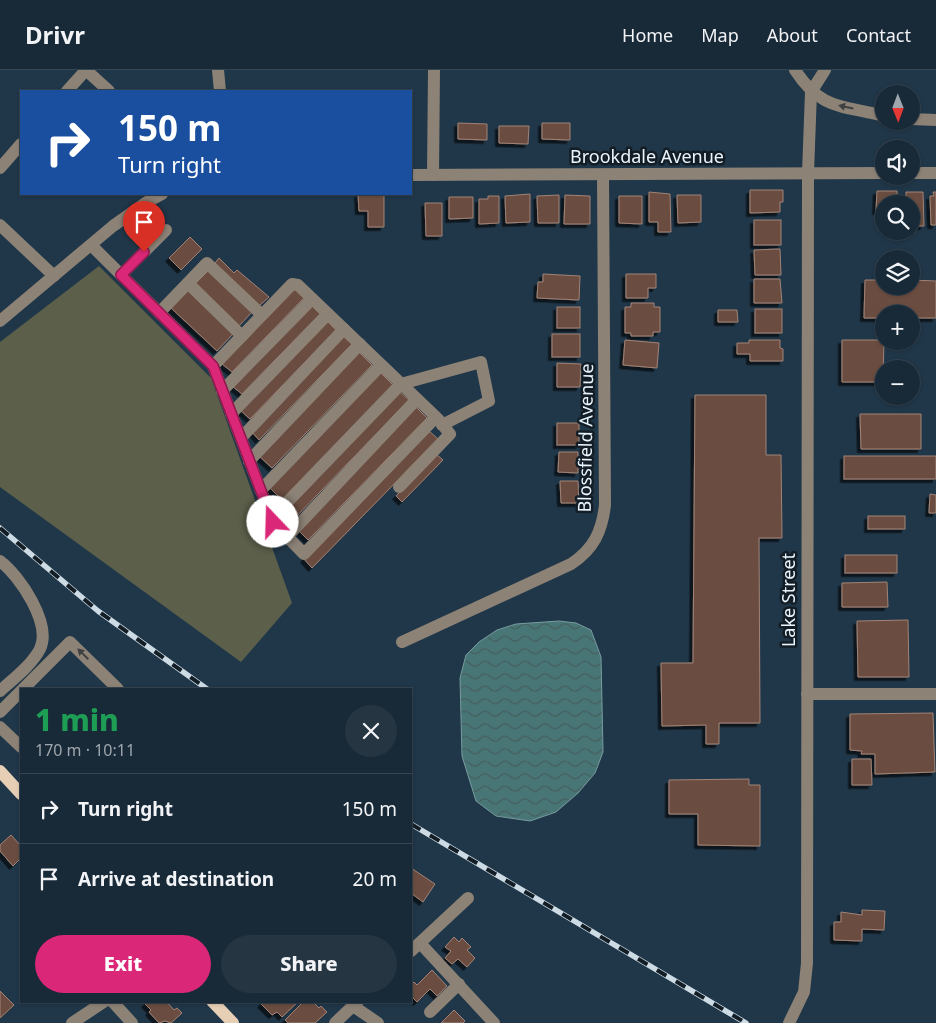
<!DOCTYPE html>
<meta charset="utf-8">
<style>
:root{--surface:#182937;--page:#253542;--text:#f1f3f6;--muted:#9fa6ad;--line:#364552;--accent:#db2777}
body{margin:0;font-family:"Noto Sans",sans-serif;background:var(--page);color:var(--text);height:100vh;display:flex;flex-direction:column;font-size:19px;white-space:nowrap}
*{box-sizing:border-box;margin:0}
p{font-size:16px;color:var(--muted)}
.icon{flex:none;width:28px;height:28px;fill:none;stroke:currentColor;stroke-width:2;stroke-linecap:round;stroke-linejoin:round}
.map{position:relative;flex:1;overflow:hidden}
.side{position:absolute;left:20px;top:618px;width:392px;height:315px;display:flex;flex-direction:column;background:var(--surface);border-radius:0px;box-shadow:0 1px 4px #0004,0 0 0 1px var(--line)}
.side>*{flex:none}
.guide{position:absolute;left:20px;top:20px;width:392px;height:105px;border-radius:0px;box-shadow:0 1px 4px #0004,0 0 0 1px var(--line);background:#1a4fa0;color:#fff;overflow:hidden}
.needle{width:32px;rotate:179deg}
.buttons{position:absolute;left:875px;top:15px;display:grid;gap:10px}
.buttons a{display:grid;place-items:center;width:45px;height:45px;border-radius:50%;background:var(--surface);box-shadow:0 1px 4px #0004,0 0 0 1px var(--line);font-size:25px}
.pin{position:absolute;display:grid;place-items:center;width:42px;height:42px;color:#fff;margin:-51px -21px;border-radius:50% 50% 50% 0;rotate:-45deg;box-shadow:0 0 5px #0007}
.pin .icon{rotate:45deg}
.me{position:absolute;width:55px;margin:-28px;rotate:339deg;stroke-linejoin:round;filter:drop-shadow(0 0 4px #0008)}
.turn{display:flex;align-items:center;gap:18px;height:105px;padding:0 15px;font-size:22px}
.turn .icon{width:65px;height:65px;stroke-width:2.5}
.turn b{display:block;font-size:35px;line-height:42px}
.round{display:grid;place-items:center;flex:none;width:52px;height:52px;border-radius:26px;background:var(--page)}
.head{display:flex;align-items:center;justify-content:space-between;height:85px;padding:0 15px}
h1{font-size:30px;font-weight:800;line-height:38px;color:#1e9e55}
.action{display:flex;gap:10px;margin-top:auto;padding:10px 15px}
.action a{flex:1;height:58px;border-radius:30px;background:var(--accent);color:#fff;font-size:20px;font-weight:800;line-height:58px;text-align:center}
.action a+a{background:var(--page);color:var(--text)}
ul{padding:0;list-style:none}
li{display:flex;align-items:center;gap:15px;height:70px;padding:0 15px;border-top:1px solid var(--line)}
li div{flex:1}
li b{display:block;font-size:19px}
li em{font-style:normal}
header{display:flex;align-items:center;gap:30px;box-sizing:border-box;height:70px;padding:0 25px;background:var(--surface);border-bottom:1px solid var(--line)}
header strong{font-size:24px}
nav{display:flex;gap:28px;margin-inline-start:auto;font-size:18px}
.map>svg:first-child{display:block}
</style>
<header>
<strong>Drivr</strong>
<nav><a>Home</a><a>Map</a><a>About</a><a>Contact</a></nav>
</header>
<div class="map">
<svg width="936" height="953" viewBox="0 0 936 953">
<defs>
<pattern id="water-waves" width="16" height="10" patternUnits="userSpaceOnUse" patternTransform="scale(1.25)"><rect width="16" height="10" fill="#487676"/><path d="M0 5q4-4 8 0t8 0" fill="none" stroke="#475e5f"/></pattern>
<filter id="shadow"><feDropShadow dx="-3.5" dy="3.5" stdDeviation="0" flood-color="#0009"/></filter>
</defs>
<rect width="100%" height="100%" fill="#203749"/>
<path fill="#5c5f4a" d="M99 196 211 308 292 533 241 592 0 417V272Z"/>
<path fill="url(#water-waves)" stroke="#789c9f" d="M559 551 576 553 591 560 601 587 603 682 595 703 578 723 556 742 530 751 496 746 476 731 462 686 460 608 466 585 479 572 497 560 516 554Z"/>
<g fill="#6a4d41" stroke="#a28376" filter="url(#shadow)">
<path d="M458 53 487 54V70L458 69Z"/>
<path d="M542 53H570V70L542 69Z"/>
<path d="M499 56H529L528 74 499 73Z"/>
<path d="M750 120H783V132H780V142L750 143Z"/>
<path d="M877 121H897V134H884V141H876Z"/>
<path d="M649 122 670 124 671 162H658V152H649Z"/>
<path d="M906 122H923L924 156H911V134H906Z"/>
<path d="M933 122H936V155H931L930 126H934Z"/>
<path d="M358 124H384V157H368V141H359Z"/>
<path d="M530 124V152L506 153 505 126Z"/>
<path d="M559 125V153H538L537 126Z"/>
<path d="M565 125 590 126V154H564Z"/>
<path d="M677 125H701V152L678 153Z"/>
<path d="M488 126H499V153L479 154V129H488Z"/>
<path d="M619 126H642V154L619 153Z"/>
<path d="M449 127H473V148L449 149Z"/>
<path d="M425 133H442V166H426Z"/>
<rect x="754" y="150" width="27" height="25"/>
<path d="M190 167 202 179 181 200 169 188Z"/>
<path d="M780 179 781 205H755L754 180Z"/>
<path d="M219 188 234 203 237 200 269 227 259 236 215 193Z"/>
<path d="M208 201 252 242 239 256 195 214Z"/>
<path d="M543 204 580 206 579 230 537 228 538 212H543Z"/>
<path d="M626 204H656V218H648V228H626Z"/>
<path d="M754 209H780L782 233H754Z"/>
<path d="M865 210H884V216H911V210L936 211V248H911V244H884V248H864Z"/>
<path d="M295 219 304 228 232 302 222 294Z"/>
<path d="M187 220 233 264 217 281 171 238Z"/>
<path d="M631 233H654V237H660V262H653V266H631V263H625V237H631Z"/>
<path d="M311 235 320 244 242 324 232 316Z"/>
<rect x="557" y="237" width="23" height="21"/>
<rect x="755" y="239" width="27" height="24"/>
<path d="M718 240H737L738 252H718Z"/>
<path d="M327 251 336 260 250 349 240 340Z"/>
<rect x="552" y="264" width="28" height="23"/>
<path d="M343 266 352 274 259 370 251 361Z"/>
<path d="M625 270 659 273 657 298 623 295Z"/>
<path d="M749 270H780V278L783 279V291H750V284H737V273H749Z"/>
<path d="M842 270H884L883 312H842Z"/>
<path d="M359 282 372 295 272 398 258 385Z"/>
<path d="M557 293 581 294 580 317H557Z"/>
<path d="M381 303 394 316 282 430 269 417Z"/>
<path d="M400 322 409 330 290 453 281 444Z"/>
<path d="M695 325H766V385H781L782 468H759L760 653H719V674H706V655L662 656 661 593H693Z"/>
<path d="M416 337 427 348 308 470 297 459Z"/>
<path d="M860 344H921V379H861Z"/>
<rect x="557" y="353" width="22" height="22"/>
<path d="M429 361 438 369 312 498 304 489Z"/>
<path d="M559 382H578V403L558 402Z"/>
<path d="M436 384 443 390 402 432 396 426Z"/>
<rect x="844" y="386" width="92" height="23"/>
<path d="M560 411H578L579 433H561Z"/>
<path d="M930 424 936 425V443H929Z"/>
<rect x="868" y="446" width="37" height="13"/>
<rect x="845" y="485" width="52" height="18"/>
<path d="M887 512 888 537H842V513Z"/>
<path d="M908 550 909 607H858L857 551Z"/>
<path d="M933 643 935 702 875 704V684H861L862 681 850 680V644Z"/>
<path d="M852 689H871L872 715H852Z"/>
<path d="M749 709V715H760V776L698 775V744H669V710Z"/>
<path d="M11 765 21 776V788L13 796 0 781V775Z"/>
<path d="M411 798 435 814 423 832 411 823Z"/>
<path d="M862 840 885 841 884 860 862 859V871L834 870V852H841V842L862 845Z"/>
<path d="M454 867 459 872 462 868 471 877 467 880 475 888 467 897 458 889 452 894 445 888 451 881 445 877Z"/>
<path d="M432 900 447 916 437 926 430 919 417 932 411 926V915L414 912 417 915Z"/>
<path d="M0 921 14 935 0 948Z"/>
<path d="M148 931H166L174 940 177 938 182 943 171 953 165 951 159 953 149 942 151 940 145 934Z"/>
<path d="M264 931H299L282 947 277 942 272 945 261 934Z"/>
<path d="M304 931H312L319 938 321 936 327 942 315 953H288L285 950Z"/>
<path d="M454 940 465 951 463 953H441Z"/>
</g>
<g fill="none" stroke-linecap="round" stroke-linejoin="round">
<g stroke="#8d8276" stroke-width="12">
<path d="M86 0 109 21"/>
<path d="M218 0 220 21"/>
<path d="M795 0C821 40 841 35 884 46"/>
<path d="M67 21 86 0"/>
<path d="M911 49 936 50"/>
<path d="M0 98 21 74"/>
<path d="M911 103H936"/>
<path d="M411 105 884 103"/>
<path d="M433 105 434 0"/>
<path d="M0 155 54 206"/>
<path d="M91 175 213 296 273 452 304 484 436 347 298 215 292 214 213 296"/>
<path d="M121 205 166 160"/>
<path d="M188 213 242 266"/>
<path d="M159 243 207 193 262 245"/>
<path d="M0 251 113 156 147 132 162 124"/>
<path d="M222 321 312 229"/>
<path d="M231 344 328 244"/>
<path d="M241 368 344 259"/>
<path d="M249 391 360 274"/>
<path d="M399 417 450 364 438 349"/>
<path d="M261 420 381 295"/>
<path d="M272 448 401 314 481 292 489 331 442 355"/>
<path d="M287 467 417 329"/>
<path d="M0 491C20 506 52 554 40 579 31 596 13 609 0 621"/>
<path d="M402 572 571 494C594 479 602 461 605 435L603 105"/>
<path d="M23 619 70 572 118 619"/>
<path d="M807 624H936"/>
<path d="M0 642 21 621"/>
<path d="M0 657 21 677"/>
<path d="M420 873 494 953"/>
<path d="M411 881 468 828"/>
<path d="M112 931 132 953"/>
<path d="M353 936 378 953"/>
<path d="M430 942 459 914"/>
<path d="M72 953 105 931"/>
<path d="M335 953 358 931"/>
<path d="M789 953 804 922 807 893 808 103 811 22 825 0"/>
</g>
<g stroke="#e7cfb6" stroke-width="12">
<path d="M0 701 21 724"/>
<path d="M212 931 233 953"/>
</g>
<defs>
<g id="rail">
<path d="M0 458 98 541 207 619"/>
<path d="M411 754 746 953"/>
</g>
</defs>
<use href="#rail" stroke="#cddbe5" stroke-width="5.5"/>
<use href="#rail" stroke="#131d25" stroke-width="4" stroke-dasharray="11" stroke-linecap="butt"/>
</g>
<defs><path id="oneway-solid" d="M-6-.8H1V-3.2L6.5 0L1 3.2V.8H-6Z" transform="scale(1.25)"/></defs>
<g fill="#3e4041">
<use href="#oneway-solid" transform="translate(846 37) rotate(-168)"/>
<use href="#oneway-solid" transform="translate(83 584) rotate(-135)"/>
</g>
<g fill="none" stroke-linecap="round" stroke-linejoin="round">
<defs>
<path id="route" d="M144 182 121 205 213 296 273 452"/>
</defs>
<use href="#route" stroke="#8e194d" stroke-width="12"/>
<use href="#route" stroke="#db2777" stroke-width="9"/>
</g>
<g text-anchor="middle" stroke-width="5" stroke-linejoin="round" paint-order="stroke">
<g font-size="18" fill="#e9f5fe" stroke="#131d25">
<text x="647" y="93">Brookdale Avenue</text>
<text transform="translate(586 368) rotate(-89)" y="6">Blossfield Avenue</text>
<text transform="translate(789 530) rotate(-90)" y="6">Lake Street</text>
</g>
</g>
</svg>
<div class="buttons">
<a><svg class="needle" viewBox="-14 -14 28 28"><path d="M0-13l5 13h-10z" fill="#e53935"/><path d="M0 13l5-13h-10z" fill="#9fa6ad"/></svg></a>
<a><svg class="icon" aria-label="sound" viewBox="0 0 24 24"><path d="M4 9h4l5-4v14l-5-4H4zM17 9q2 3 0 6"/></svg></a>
<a><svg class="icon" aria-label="search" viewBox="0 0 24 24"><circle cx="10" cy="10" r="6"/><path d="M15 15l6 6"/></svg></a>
<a><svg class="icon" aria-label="layers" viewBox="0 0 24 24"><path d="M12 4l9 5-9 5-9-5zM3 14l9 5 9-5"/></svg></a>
<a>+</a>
<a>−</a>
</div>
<div class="pin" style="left:144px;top:182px;background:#d93025"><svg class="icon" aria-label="arrive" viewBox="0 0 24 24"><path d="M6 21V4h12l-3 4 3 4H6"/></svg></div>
<svg class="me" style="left:273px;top:452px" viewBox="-20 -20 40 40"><circle r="19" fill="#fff"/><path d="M0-13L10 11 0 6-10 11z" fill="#db2777"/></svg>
<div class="guide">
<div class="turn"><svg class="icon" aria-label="right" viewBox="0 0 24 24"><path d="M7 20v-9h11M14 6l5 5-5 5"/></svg><div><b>150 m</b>Turn right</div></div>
</div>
<section class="side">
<div class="head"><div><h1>1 min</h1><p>170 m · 10:11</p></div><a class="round"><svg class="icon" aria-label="close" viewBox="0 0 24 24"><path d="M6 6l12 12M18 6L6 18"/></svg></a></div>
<ul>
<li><svg class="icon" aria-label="right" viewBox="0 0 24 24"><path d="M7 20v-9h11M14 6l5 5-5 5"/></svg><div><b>Turn right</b></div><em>150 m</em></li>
<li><svg class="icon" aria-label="arrive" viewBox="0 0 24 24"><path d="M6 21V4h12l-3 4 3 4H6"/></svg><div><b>Arrive at destination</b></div><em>20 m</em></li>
</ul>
<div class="action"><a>Exit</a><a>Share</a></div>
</section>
</div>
